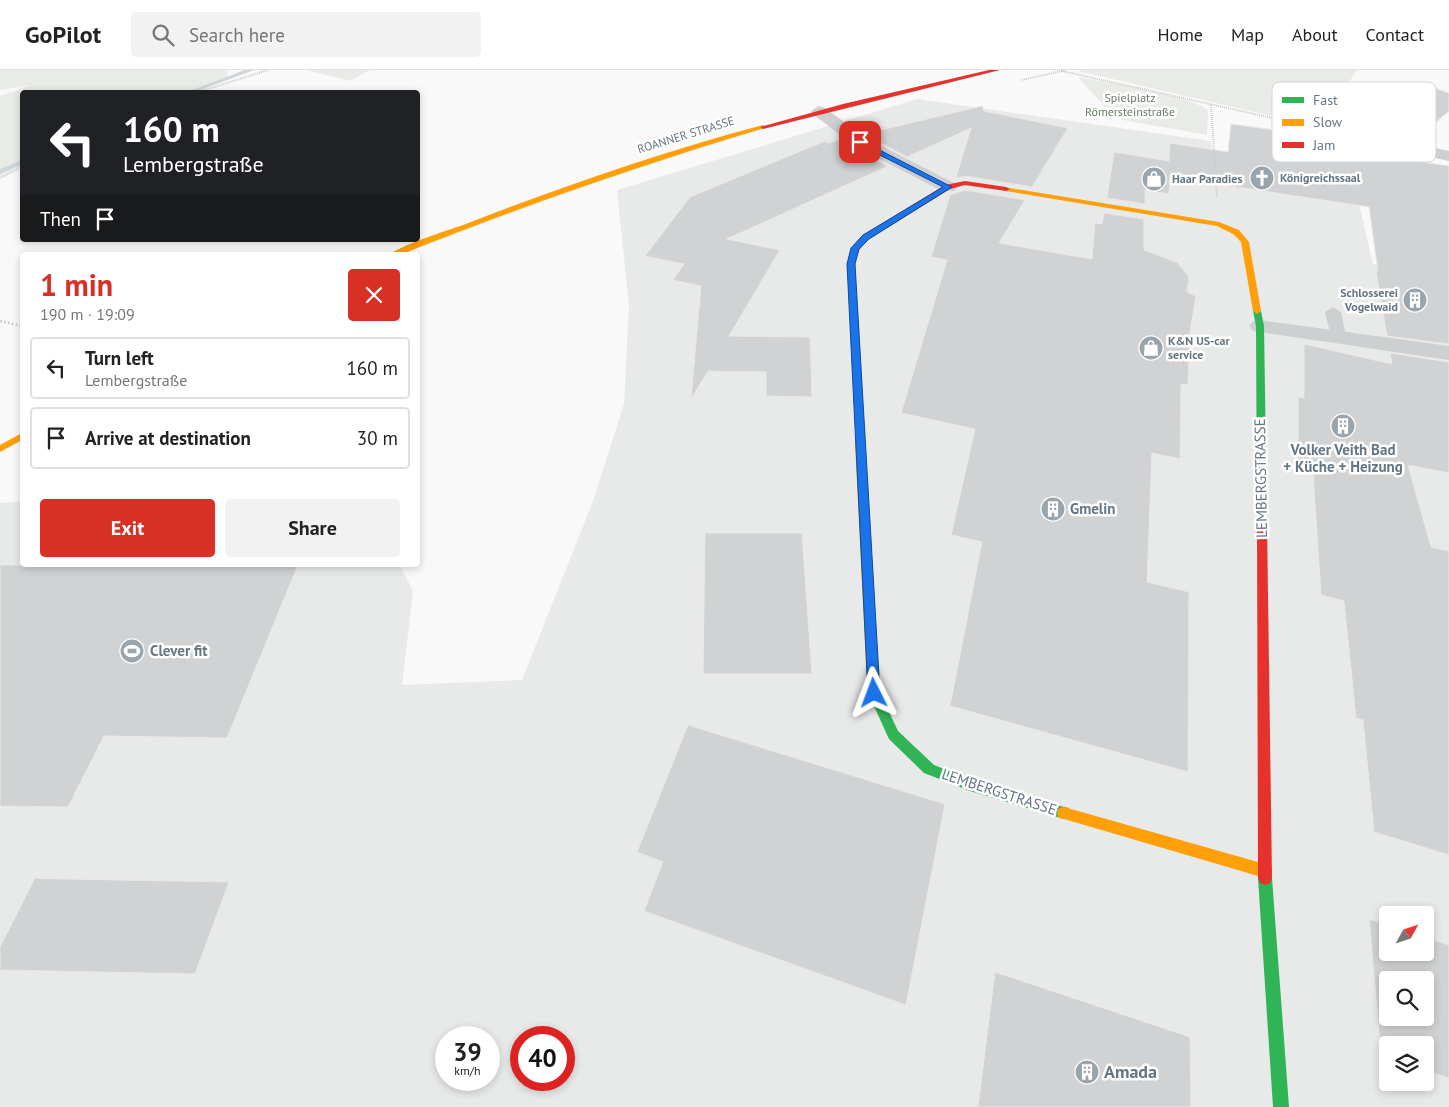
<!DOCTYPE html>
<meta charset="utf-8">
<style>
:root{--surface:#fff;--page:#f2f2f2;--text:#222;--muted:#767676;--line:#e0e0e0;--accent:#d93025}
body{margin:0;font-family:"PT Sans",sans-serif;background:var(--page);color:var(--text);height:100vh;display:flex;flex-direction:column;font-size:19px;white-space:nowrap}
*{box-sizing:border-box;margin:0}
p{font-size:16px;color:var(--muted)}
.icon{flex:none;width:28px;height:28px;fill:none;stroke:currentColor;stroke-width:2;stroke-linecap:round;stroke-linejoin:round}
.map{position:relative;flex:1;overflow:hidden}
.sheet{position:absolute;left:20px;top:182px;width:400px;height:315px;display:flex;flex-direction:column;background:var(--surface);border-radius:5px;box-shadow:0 2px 8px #0003}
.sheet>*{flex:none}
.hud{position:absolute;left:20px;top:20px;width:400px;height:152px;border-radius:5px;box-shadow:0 2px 8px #0003;background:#202124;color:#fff;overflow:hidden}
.needle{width:32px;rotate:50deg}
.fabs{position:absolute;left:1379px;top:836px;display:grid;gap:10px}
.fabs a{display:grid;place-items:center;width:55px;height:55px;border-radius:5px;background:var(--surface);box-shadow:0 2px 8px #0003;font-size:25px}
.speed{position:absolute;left:435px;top:956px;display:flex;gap:10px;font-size:25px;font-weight:700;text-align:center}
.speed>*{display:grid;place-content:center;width:65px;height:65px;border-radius:50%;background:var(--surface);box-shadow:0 2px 8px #0003;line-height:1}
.speed small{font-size:12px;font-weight:400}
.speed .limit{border:8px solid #d22;background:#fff;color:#111}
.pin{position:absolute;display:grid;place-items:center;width:42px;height:42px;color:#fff;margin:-21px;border-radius:10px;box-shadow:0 2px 8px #0006}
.me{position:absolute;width:55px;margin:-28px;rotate:357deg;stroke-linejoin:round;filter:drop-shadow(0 0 4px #0008)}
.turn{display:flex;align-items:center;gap:18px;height:105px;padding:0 20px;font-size:22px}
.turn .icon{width:65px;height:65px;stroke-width:2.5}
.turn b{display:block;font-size:35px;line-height:42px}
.then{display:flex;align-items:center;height:48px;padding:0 20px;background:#0003;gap:10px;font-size:19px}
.round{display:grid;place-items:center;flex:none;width:52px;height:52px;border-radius:5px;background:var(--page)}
.headline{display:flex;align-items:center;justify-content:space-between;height:85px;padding:0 20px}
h1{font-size:30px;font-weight:700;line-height:38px;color:var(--accent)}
.action{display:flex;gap:10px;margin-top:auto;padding:10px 20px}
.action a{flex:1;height:58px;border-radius:5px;background:var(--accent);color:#fff;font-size:20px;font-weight:700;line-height:58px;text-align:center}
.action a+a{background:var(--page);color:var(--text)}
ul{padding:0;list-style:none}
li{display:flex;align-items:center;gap:15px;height:62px;margin:0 10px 8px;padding:0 10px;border:2px solid var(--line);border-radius:5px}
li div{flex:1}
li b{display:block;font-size:19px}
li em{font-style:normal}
header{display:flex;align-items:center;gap:30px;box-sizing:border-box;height:70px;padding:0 25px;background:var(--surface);border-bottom:1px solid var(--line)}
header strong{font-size:24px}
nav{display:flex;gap:28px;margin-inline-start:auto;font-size:18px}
.search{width:350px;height:45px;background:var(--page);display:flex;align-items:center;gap:12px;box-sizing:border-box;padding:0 18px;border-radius:5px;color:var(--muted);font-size:19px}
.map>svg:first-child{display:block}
</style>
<header>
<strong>GoPilot</strong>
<div class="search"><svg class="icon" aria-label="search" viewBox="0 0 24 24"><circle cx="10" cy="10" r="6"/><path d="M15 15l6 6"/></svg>Search here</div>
<nav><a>Home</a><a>Map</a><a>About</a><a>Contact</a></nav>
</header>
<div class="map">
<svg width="1449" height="1037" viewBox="0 0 1449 1037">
<rect width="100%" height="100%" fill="#f9f9f9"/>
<path fill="#e8e9e9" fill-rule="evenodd" d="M917 29 1211 71 1212 83 1352 103 1373 194 1449 208V1037H0V433L22 431V495H400L413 521 402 615 522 610 593 431 624 334 629 236 617 120ZM1388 845H1425V882H1388ZM1388 910H1425V948H1388ZM446 968H489V1010H446ZM521 968H564V1010H521ZM1388 975H1425V1012H1388Z"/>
<g fill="#e8ebe6">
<path d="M0 0H227L228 5 218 13 187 22H22V96L0 107V26C10 21 18 22 29 15L0 20Z"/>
<path d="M307 0H370L350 11Z"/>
<path d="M1082 0H1357L1320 57 1078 1Z"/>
<path d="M1078 7C1104 12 1191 26 1208 40L1207 65 1123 50 1107 39Z"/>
</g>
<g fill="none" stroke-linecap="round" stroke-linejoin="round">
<g fill="#ced6d9" fill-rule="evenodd">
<path d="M245 0H254L195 22H187Z"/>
<path d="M22 90V94L0 104V99Z"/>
</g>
</g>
<g fill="#d0d2d3" stroke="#e8e8e8" fill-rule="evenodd">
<path d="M1420 13 1449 23V41L1414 71 1362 60Z"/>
<path d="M982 36 984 41 1068 58 1032 117 965 106 956 108 971 58 907 87 864 64Z"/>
<path d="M1231 54 1349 70 1401 82 1395 88 1449 96V274L1387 266 1376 201 1378 202 1369 137 1170 107 1169 124 1145 120V134L1107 128 1114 82 1169 91 1170 73 1228 82Z"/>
<path d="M842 69 853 78 888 96 727 169 780 180 729 266 810 267 812 327 766 326V302L708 301 691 329 701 216 673 210 684 194 645 186 690 127 825 71 829 73Z"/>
<path d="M965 120 1025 130 999 173 1092 189 1095 153 1102 154 1104 143 1144 149V180L1178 193 1189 207 1187 222 1196 226 1190 261 1188 315 1181 314 1180 389 1152 383 1147 512 1189 522 1188 702 950 636 982 472 951 465 975 359 901 343 947 190 931 187 950 125Z"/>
<path d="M1304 274 1392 294 1390 283 1449 292V403L1408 395 1431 477 1449 481V785L1374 762 1363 650 1356 648 1344 531 1321 525 1313 402 1298 399V327L1304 328Z"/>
<path d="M705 463H802L812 604H703Z"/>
<path d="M0 495H298L227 668 104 666 68 737 0 736Z"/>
<path d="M688 655 945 734 906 935 644 841 663 792 637 782Z"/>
<path d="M35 808 66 809 229 812 195 904 0 900V877Z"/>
<path d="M1369 849 1388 855V882H1425V867L1449 875V1008L1425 1000V975H1388V987L1381 984ZM1388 910H1425V948H1388Z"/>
<path d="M995 902 1190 967 1191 1037H978Z"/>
</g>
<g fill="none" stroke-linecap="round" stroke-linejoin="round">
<g stroke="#cbcccd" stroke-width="2" stroke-dasharray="1 1" stroke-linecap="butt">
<path d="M1062 1 1308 56"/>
<path d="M1022 10 1066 0"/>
<path d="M198 22 268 0"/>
<path d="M1211 35 1217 127"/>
<path d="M0 108 22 97"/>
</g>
<path stroke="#cbcccd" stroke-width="2.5" stroke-dasharray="2 2" stroke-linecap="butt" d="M0 251 22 256"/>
<path fill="#cecfd0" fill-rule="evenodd" d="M1333 237 1341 242 1346 267 1344 271H1332L1325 242Z"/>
<g fill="#cecfd0" fill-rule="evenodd">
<path d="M819 36 825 38 866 68 954 113 957 117 954 121H942L854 76 813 44 811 41Z"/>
<path d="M1335 56 1449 81V91L1329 64 1327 61Z"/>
<path d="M1260 250 1449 276V290L1253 261 1249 256 1253 251Z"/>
</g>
<g fill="#30b455" fill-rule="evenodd">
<path d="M1257 238 1261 241 1264 256 1267 453 1262 457 1257 453 1256 256 1253 241Z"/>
<path d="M872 590 876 591 878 595 880 623 898 661 934 695 970 709 1064 737 1069 738 1071 743 1069 748 1064 749 970 721 924 703 889 669 868 623 866 595 868 591Z"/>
<path d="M1265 801 1270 803 1272 808 1289 1037H1273L1258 808 1260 803Z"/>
</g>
<g fill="#ff9f0a" fill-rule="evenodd">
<path d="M763 55 766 57 765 58C641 95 520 137 400 185H389C401 175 446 161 463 155 561 117 661 82 763 55Z"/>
<path d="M1003 117 1219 152 1239 160 1249 172 1261 241 1257 244 1253 241 1241 172 1233 164 1217 156 1006 121 1002 119Z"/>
<path d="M22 363V370L0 382V375Z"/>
<path d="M860 368 865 371 878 595 876 599 872 600 868 599 866 595 855 371Z"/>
<path d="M1064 737 1265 794 1270 796 1272 801 1270 806 1265 808 1064 749 1059 748 1057 743 1059 738Z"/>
</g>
<g fill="#e5322d" fill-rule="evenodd">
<path d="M989 0H1000L763 59 760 57 843 34Z"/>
<path d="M965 111 1006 117 1010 119 1006 121 965 115 950 119 869 169 859 180 855 194 865 371 860 374 857 373 847 194 851 179 863 165 945 115Z"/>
<path d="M1262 449 1267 453 1272 808 1270 813 1265 815 1260 813 1258 808 1257 453Z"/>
</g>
</g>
<path fill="#1a73e8" stroke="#114b97" d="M860 70 952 117 869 169 859 179 855 194 880 623 874 628 868 623 847 194 851 178 863 165 943 117 858 74Z"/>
<defs>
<symbol id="church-disc" viewBox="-11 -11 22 22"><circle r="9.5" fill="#99a4ac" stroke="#fff"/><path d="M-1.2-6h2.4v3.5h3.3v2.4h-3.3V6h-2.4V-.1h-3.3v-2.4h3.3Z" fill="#fff"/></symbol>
<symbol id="shop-disc" viewBox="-11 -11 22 22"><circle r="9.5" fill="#99a4ac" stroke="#fff"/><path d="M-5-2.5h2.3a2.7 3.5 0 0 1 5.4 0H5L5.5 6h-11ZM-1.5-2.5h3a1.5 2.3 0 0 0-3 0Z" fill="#fff"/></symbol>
<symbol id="building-disc" viewBox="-11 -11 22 22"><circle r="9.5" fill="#99a4ac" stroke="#fff"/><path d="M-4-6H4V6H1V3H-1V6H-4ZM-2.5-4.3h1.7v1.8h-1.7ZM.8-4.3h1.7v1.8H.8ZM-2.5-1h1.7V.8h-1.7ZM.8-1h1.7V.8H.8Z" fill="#fff"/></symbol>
<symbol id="stadium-disc" viewBox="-11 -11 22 22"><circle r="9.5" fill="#99a4ac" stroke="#fff"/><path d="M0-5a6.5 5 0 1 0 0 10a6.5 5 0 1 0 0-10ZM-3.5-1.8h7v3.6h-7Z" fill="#fff"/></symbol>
</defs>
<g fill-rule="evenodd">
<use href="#church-disc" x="1248" y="94" width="28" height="28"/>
<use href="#shop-disc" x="1140" y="95" width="28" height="28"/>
<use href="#building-disc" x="1401" y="216" width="28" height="28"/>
<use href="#shop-disc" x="1137" y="264" width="28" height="28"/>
<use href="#building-disc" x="1329" y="342" width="28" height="28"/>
<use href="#building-disc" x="1039" y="425" width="28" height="28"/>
<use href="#stadium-disc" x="118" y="567" width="28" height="28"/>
<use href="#building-disc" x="1073" y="988" width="28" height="28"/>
</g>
<g text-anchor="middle" stroke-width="5" stroke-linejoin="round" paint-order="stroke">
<g font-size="12" fill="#687a64" stroke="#fff">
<text x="1130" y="32">Spielplatz<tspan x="1130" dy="14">Römersteinstraße</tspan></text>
</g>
<g font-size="12" fill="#657683" stroke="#fff">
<text transform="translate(686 65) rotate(-17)" y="4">ROANNER STRASSE</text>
</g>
<g font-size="12" font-weight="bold" fill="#657683" stroke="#fff" text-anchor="start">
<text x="1280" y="112">Königreichssaal</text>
<text x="1172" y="113">Haar Paradies</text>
<text x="1398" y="227" text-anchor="end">Schlosserei<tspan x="1398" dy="14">Vogelwaid</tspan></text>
<text x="1168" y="275">K&amp;N US-car<tspan x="1168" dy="14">service</tspan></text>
</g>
<g font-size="15" font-weight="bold" fill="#657683" stroke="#fff" text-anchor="start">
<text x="1343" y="385" text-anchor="middle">Volker Veith Bad<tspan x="1343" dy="17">+ Küche + Heizung</tspan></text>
<text x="1070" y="444">Gmelin</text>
<text x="150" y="586">Clever fit</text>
</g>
<g font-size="15" fill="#657683" stroke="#fff">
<text transform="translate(1261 408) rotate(-91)" y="5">LEMBERGSTRASSE</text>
<text transform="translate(999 722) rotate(18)" y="5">LEMBERGSTRASSE</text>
</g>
<g font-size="18" font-weight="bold" fill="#657683" stroke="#fff" text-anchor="start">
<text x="1104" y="1008">Amada</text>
</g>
</g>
<rect x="1272" y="12" width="164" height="80" rx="8" fill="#fff" stroke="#d1d6da" stroke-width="1"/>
<rect x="1282" y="27" width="22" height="6" fill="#30b455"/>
<rect x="1282" y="49" width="22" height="7" fill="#ff9f0a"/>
<rect x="1282" y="72" width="22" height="6" fill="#e5322d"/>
<g font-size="14" fill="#657683">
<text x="1313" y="35">Fast</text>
<text x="1313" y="57">Slow</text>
<text x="1313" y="80">Jam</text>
</g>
</svg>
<div class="fabs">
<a><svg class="needle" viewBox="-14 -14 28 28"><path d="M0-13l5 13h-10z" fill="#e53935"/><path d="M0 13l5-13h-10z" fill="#767676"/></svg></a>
<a><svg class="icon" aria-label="search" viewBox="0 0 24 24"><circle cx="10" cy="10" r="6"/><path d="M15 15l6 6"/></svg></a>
<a><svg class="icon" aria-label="layers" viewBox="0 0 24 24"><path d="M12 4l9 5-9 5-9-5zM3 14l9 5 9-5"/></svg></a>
</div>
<div class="speed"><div>39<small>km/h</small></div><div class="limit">40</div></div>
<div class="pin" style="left:860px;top:72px;background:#d93025"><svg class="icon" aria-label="arrive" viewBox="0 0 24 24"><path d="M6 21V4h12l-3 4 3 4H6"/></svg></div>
<svg class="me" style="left:874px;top:623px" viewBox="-20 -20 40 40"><path d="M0-17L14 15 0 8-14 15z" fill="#1a73e8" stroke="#fff" stroke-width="4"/></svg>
<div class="hud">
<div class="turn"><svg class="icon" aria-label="left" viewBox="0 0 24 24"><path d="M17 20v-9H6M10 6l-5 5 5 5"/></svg><div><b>160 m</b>Lembergstraße</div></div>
<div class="then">Then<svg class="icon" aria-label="arrive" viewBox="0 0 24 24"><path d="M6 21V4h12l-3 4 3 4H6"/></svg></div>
</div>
<section class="sheet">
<div class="headline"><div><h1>1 min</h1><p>190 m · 19:09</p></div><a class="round" style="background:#d93025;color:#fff"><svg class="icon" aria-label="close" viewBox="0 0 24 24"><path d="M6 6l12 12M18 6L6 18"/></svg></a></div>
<ul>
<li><svg class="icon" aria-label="left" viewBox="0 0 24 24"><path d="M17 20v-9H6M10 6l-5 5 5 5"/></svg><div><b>Turn left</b><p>Lembergstraße</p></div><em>160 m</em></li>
<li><svg class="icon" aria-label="arrive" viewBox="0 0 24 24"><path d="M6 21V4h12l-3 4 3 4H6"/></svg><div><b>Arrive at destination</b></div><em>30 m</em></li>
</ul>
<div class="action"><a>Exit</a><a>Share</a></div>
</section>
</div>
